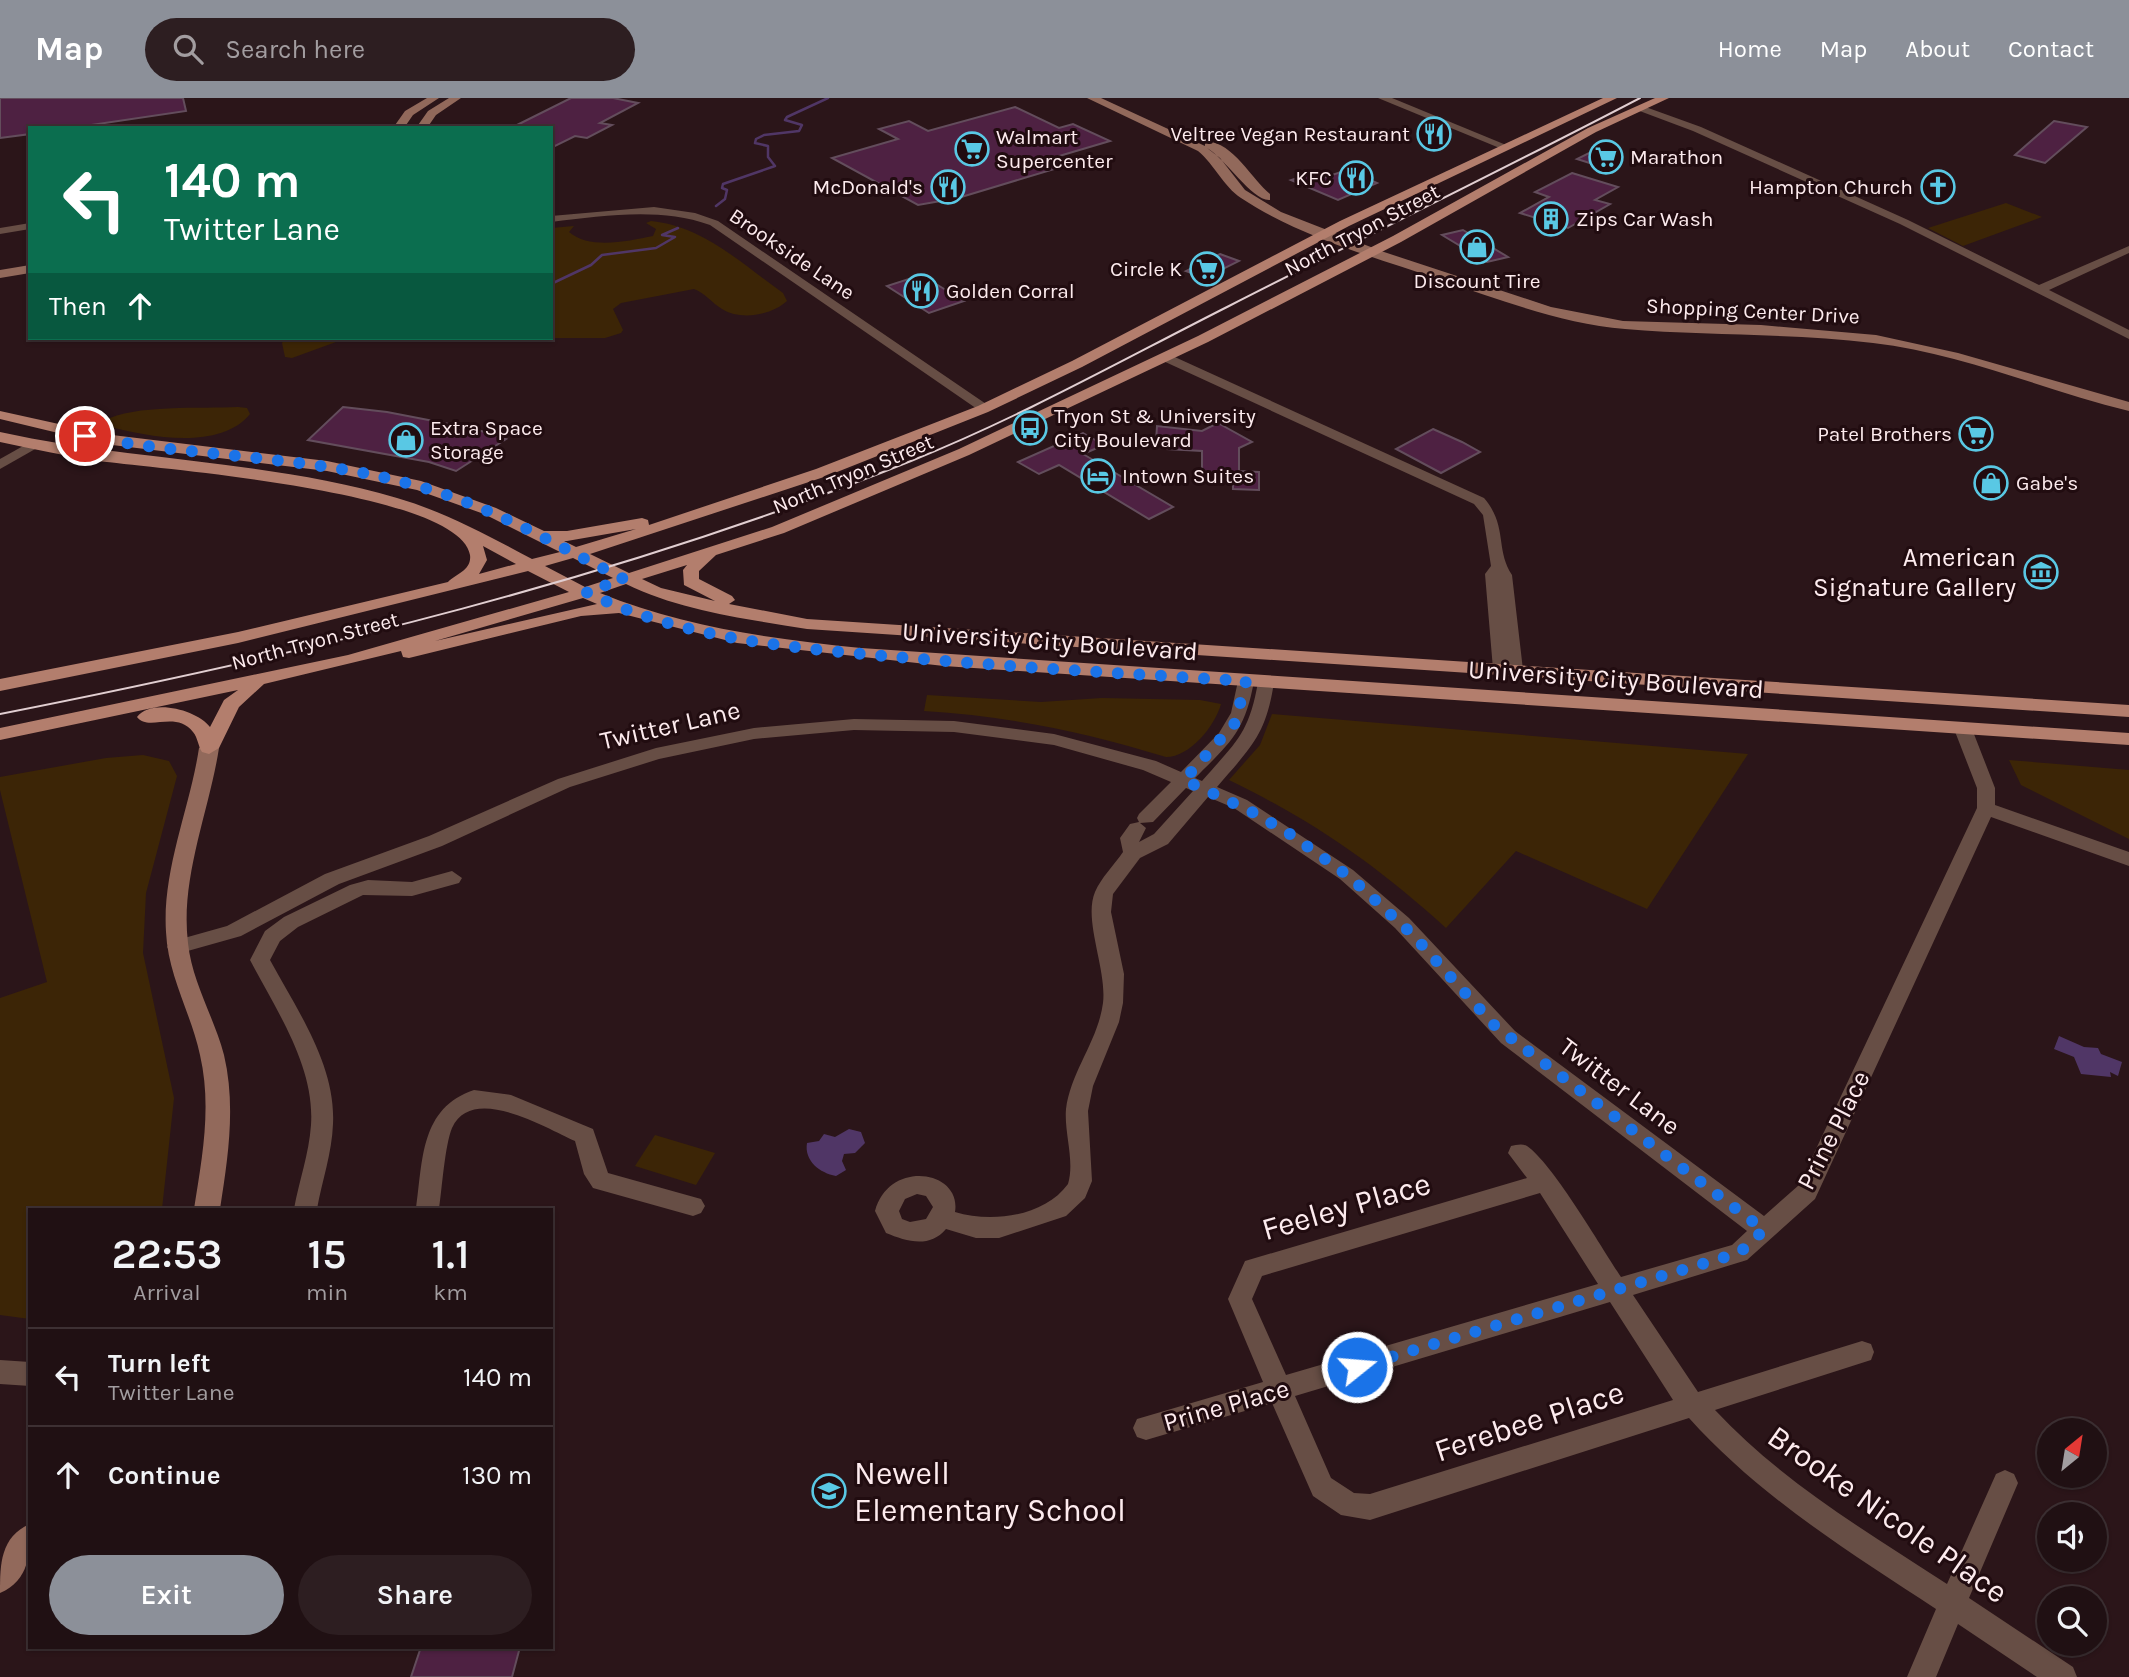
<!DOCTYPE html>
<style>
:root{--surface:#201013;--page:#2d1e21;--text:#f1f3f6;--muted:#a29da0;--line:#3d3033;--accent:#8c9099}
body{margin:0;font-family:Karla,sans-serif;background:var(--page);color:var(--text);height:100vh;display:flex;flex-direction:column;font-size:26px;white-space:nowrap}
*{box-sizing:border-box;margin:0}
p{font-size:23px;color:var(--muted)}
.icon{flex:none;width:38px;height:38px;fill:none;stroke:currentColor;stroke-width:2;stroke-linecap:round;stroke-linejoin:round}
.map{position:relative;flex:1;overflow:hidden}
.side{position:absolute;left:28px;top:1110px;width:525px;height:441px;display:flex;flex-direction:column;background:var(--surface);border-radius:0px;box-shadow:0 2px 5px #0004,0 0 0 2px var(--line)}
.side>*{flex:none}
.hud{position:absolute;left:28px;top:28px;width:525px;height:214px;border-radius:0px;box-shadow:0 2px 5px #0004,0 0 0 2px var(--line);background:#0b6e4f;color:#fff;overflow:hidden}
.needle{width:46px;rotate:30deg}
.fabs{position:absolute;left:2037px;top:1320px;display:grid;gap:14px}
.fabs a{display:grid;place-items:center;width:70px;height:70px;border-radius:50%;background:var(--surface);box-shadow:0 2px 5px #0004,0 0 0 2px var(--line);font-size:35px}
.pin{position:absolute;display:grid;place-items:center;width:60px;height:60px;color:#fff;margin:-30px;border:4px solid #fff;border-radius:50%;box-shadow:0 2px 7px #0007}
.me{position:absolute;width:77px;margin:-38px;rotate:73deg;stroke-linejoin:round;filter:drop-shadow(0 0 5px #0008)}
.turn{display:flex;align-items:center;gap:24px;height:147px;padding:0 21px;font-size:32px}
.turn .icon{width:91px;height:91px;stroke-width:2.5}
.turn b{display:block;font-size:49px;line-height:60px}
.then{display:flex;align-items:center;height:66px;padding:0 21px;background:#0003;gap:14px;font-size:26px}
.eta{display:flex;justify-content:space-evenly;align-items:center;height:119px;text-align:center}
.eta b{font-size:42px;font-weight:600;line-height:49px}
.button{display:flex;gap:14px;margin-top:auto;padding:14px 21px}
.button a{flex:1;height:80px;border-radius:42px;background:var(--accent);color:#fff;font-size:28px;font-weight:600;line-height:80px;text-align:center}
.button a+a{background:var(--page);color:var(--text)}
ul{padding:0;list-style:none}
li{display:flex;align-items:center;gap:21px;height:98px;padding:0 21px;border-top:2px solid var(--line)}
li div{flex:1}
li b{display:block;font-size:26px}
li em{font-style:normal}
header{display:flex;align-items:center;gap:42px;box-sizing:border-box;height:98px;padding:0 35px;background:var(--accent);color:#fff}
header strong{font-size:33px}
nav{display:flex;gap:38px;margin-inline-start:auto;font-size:24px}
.search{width:490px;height:63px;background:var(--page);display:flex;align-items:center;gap:18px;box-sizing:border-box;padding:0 24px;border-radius:38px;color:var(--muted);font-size:26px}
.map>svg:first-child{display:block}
</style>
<header>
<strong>Map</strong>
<div class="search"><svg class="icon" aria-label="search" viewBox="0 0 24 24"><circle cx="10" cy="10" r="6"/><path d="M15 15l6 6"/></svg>Search here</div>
<nav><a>Home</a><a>Map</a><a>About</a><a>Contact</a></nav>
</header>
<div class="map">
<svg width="2129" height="1579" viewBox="0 0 2129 1579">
<rect width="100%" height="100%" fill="#2b1519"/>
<g fill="#3c2506">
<path d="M2006 105 2042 119 1963 148 1928 130Z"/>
<path d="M651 123C703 128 742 166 783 195L787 203C772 217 741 223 722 211 712 205 705 195 694 191L621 205 613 211 623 232 621 235 605 240H515H551V130L574 128 569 134C590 152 628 143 653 138L656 131 646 125Z"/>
<path d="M285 240H347L292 260 285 259 282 245Z"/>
<path d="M238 309 247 310 250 316C220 353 148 339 107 328L104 323C134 306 202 311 238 309Z"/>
<path d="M927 597 1041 604 1102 600 1200 602 1221 606C1215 628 1190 659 1166 659 1085 634 1008 618 924 613Z"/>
<path d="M1272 616 1748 656 1647 811 1516 753 1446 830C1375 766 1315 724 1229 682L1260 647Z"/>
<path d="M143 657 169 663 177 678 146 795 143 855 174 1000 162 1111H30V1221L0 1217V900L47 884 0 692V679L106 660Z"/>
<path d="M2009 662 2129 672V741L2021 687Z"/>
<path d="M655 1037 715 1055 696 1087 635 1068Z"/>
</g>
<g fill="#503666">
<path d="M2059 938 2084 949 2098 950 2101 956 2122 964 2118 978 2110 974 2111 979 2081 976 2074 959 2054 951Z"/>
<path d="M849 1031 861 1034 865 1045 855 1055 844 1056 842 1063 846 1072 836 1078C820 1075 804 1063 807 1045L819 1043 824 1036 835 1039Z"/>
</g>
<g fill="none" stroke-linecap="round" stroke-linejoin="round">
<g stroke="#503666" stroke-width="2.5">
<path d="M716 108 725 101 727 92 722 90 723 86 775 68 768 59V48L755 45 756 41 764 37 799 33 802 27 785 22 787 19 828 0"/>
<path d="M551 186 591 167 602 157 656 150 675 139 662 137 678 130"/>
</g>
</g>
<g fill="#4e2142" stroke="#634d5c" stroke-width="2">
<path d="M0 0H183L186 13 71 30H30V36L0 40Z"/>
<path d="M571 0H613L638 5 600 25 612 27 587 40 575 38 551 50V30H511Z"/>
<path d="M1015 9 1059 30 1073 26 1110 43 1049 61 1064 68 958 100 918 107 832 60 898 41 879 31 909 23 928 33Z"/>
<path d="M2054 23 2087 29 2045 65 2015 57Z"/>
<path d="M1595 52 1620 59 1602 69 1577 61Z"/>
<path d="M1347 72 1377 85 1338 102 1291 82 1312 75 1323 80Z"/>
<path d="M1572 75 1618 89 1595 102 1610 106 1568 130 1520 115 1549 99 1535 94Z"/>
<path d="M1463 132 1508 159 1487 164 1442 137Z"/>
<path d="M1220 156 1239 163 1205 180 1186 173Z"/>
<path d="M921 177 964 203 929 215 887 188Z"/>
<path d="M343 309 387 314 475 331 506 341 456 373 429 364 308 342Z"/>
<path d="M1218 325 1252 344 1239 350V373L1259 374V392L1233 391V385L1223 384V375L1202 373V353L1167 351 1168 344 1156 343 1157 328 1202 333Z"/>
<path d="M1433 331 1462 344 1480 354 1441 375 1396 351Z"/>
<path d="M1083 335 1104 347 1083 356 1173 409 1149 421 1059 367 1039 376 1018 364Z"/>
<path d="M421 1549H520L512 1579H411Z"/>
</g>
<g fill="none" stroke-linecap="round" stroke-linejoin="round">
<g fill="#674e45" fill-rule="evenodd">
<path d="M1378 0H1392L1511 49 1502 51Z"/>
<path d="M1640 7 1701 29 1908 122 2039 187 2129 148V155L2049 192 2129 232V241L1900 126 1693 33 1637 12Z"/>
<path d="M654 109 695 115 718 123 992 310 980 313 710 127C658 109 605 118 551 124V118Z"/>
<path d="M30 125V131L0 136V130Z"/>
<path d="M1166 255 1484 400C1508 428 1495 451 1512 477L1523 572 1521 576 1515 577 1508 573 1501 576 1493 571 1485 476 1491 468 1483 417 1474 406 1161 262 1160 259Z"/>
<path d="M32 343 37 344V350L0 371V361Z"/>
<path d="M1246 578 1254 583C1245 634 1230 645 1195 680L1202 683C1236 644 1249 636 1258 584L1260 580H1272L1274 584C1266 638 1251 649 1217 689L1247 702 1353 772 1409 820 1515 933 1764 1118 1799 1087 1977 710V690L1954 631 1957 627H1969L1972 631 1995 690V707L2129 754V768L1991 719 1815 1101 1747 1162 1633 1197 1698 1294 1862 1243 1871 1246 1874 1254 1871 1262 1715 1312C1781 1383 1867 1434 1947 1486L1996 1376 2005 1372 2014 1376 2018 1385 1969 1500 2073 1569 2077 1579H2037L1958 1526 1936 1579H1907L1936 1511C1849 1454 1759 1398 1689 1320L1370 1422 1341 1417 1313 1398 1272 1305 1146 1342 1137 1339 1133 1330 1137 1321 1263 1284 1228 1201 1245 1163 1527 1080 1508 1055 1511 1048C1516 1047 1522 1045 1527 1048 1553 1066 1601 1149 1621 1179L1732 1147 1747 1133 1501 945 1395 830 1340 781 1234 710 1208 699 1168 746 1140 760 1113 796 1111 814 1124 876 1123 905 1119 924 1093 988 1088 1013 1092 1083 1085 1100 1066 1118 999 1140H976L946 1131C929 1151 906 1143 886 1135L875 1113C889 1061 962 1072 955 1114 991 1125 1044 1119 1068 1086 1075 1063 1064 1035 1066 1011 1071 973 1098 943 1103 905 1107 871 1083 822 1095 794 1101 780 1114 767 1123 754L1120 740 1130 726 1139 724 1137 720 1139 716 1171 684 1143 672 1054 647 954 634 854 632 754 641 659 661 570 689 442 748 339 786 241 838 177 856 170 854 167 849 170 844 227 828 325 776 429 738 558 681 656 650 754 630 854 621 954 623 1054 636 1156 663 1181 674 1219 635 1231 615 1238 583ZM1186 690 1193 693 1154 736 1139 744 1146 730 1140 725 1153 724ZM1540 1095 1598 1186 1286 1277 1252 1201 1262 1178ZM917 1096 926 1098 933 1109 926 1121 910 1124 902 1121 899 1113 905 1101ZM1610 1204 1673 1302 1370 1396 1354 1395 1331 1380 1295 1298Z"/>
<path d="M452 773 462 780 459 785 412 798 363 797 298 829 280 843 270 862C297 912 336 967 333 1026 332 1055 322 1083 317 1111H294C299 1083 309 1056 311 1027 315 968 276 912 250 862L265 833 284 819 350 787 368 782 412 784Z"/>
<path d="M474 992 511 997 593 1031 608 1075 701 1101 705 1108 701 1115 693 1118 593 1090 584 1076 575 1043C546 1030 472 985 452 1030 445 1047 442 1090 439 1111H416C423 1062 420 1010 474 992Z"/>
<path d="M0 1262 30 1264V1288L0 1286Z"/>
</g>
<g fill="#92695b" fill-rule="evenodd">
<path d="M427 0H439L413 17 404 30H393L405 13Z"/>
<path d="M449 0H461L436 17 427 30H416L428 13Z"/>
<path d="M1087 0H1101L1205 48V44C1231 41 1252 82 1270 96V102C1253 104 1225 60 1207 50L1220 60 1245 92 1281 114 1381 153 1551 209 1623 223 1761 227 1876 237 1958 255 2129 304V313C2044 292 1960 255 1873 245 1791 235 1708 238 1625 231 1562 226 1501 202 1441 182 1374 159 1300 139 1241 100 1224 89 1214 66 1198 53Z"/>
<path d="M30 167V175L0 180V172Z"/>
<path d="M209 644 219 650C209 714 180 780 188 845 192 884 214 919 224 957 236 1008 228 1060 220 1111H194C202 1060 212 1009 200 957 191 915 168 878 166 834 162 772 190 710 199 650Z"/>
<path d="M30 1426C30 1455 30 1482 0 1495 0 1467 0 1439 30 1426Z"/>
</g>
<path fill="#b37e6d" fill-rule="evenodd" d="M1603 0H1617L1349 128 1082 269 988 314 827 378 590 456 629 475 772 429 959 351 1198 238 1393 138 1588 30 1655 0H1669L1596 34 1401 144 1208 244 969 357 784 435 716 457 699 473V481L732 498 735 502 729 506 807 521 2129 607V619L807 531C747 521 681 513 626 486L600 495C683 529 772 541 861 550L2129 635V647L944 568 737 545 619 515 581 518 409 560 403 559 401 553 264 586 239 609 219 650 209 656 202 654C198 648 198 640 193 634 176 612 148 634 137 619 152 600 197 612 210 629L224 602 238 592 0 642V630L348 557 569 494 528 473 238 545 0 593V581L238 534 448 484C456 476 472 472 470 457 459 393 158 371 99 363 66 358 33 351 0 344V334C131 363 268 362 397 400 445 414 489 438 532 461L560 454 484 416 417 392 327 373 104 346 0 321V313L104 336 327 363 421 383 496 410 544 433H567L642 420 648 422 649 427 816 371 978 308 1072 263 1340 123ZM636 431 576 449 564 443H567ZM483 448 516 466 479 476 487 462ZM573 460 613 480 585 489 545 468ZM687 467 683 472 684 487 715 503 661 490 642 481ZM583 500 597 506 435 543Z"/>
<path stroke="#e1ced1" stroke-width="2" d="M0 616C310 555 617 481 911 363 1021 319 1124 261 1229 208 1366 138 1504 71 1640 0"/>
</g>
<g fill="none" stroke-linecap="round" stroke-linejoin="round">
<path stroke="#1a73e8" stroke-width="12" stroke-dasharray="0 21.6" d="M85 338C196 360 312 357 421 389 493 409 558 448 624 481L586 494C680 541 793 550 896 559 1013 569 1129 576 1246 583L1235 625 1184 682 1252 714 1287 734 1350 779 1412 836 1494 927 1764 1132 1739 1155 1357 1269"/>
</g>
<defs>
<symbol id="restaurant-ring" viewBox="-11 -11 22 22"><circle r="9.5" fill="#210c10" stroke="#59c8e4" stroke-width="1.5"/><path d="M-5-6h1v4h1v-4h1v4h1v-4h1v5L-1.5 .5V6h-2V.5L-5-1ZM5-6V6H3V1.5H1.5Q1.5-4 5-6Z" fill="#59c8e4"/></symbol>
<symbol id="supermarket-ring" viewBox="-11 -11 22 22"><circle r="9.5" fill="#210c10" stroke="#59c8e4" stroke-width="1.5"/><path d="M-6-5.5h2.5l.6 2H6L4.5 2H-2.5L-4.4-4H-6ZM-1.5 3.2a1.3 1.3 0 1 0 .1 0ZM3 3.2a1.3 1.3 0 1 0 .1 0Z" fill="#59c8e4"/></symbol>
<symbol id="church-ring" viewBox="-11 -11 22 22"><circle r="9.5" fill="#210c10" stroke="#59c8e4" stroke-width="1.5"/><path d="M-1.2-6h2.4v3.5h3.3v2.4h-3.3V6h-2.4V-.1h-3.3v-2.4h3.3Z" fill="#59c8e4"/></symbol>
<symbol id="building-ring" viewBox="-11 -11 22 22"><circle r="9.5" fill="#210c10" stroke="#59c8e4" stroke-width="1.5"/><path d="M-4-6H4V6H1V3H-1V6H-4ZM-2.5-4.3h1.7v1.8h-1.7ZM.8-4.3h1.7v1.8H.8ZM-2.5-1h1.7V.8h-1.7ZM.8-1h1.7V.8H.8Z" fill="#59c8e4"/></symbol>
<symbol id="shop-ring" viewBox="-11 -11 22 22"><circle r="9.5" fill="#210c10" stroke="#59c8e4" stroke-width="1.5"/><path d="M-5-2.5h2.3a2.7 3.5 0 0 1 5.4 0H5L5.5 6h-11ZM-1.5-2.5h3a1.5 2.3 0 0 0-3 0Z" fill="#59c8e4"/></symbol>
<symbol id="bus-ring" viewBox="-11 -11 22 22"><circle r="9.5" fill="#210c10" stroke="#59c8e4" stroke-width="1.5"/><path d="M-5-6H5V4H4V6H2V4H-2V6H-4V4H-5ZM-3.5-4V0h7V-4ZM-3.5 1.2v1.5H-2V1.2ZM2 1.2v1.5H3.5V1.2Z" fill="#59c8e4"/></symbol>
<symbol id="hotel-ring" viewBox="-11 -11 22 22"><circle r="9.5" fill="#210c10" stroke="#59c8e4" stroke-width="1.5"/><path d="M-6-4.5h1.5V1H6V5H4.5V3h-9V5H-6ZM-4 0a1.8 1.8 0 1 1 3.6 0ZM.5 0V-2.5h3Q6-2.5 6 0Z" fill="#59c8e4"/></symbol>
<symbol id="museum-ring" viewBox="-11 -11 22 22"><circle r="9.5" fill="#210c10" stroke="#59c8e4" stroke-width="1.5"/><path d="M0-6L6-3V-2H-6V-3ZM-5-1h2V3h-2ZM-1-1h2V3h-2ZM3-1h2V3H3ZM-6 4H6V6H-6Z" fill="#59c8e4"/></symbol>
<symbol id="school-ring" viewBox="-11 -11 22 22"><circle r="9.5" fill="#210c10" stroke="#59c8e4" stroke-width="1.5"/><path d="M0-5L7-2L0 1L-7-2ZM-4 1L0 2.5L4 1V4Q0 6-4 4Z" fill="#59c8e4"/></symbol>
</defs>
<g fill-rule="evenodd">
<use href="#restaurant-ring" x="1415" y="17" width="38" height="38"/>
<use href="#supermarket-ring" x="953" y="32" width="38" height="38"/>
<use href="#supermarket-ring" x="1587" y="40" width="38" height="38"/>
<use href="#restaurant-ring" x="1337" y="61" width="38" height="38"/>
<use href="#restaurant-ring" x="929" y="70" width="38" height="38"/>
<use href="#church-ring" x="1919" y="70" width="38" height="38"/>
<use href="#building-ring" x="1532" y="102" width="38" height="38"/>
<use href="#shop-ring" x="1458" y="130" width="38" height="38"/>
<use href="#supermarket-ring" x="1188" y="152" width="38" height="38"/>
<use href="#restaurant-ring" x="902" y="174" width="38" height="38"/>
<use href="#bus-ring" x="1011" y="311" width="38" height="38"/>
<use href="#supermarket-ring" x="1957" y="317" width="38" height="38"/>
<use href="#shop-ring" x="387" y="323" width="38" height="38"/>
<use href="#hotel-ring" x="1079" y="359" width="38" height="38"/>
<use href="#shop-ring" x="1972" y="366" width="38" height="38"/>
<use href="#museum-ring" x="2022" y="455" width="38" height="38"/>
<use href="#school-ring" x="810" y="1374" width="38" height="38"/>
</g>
<g text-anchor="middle" stroke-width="6" stroke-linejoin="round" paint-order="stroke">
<g font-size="21" fill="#fdebee" stroke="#210c10" text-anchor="start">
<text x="1410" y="43" text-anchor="end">Veltree Vegan Restaurant</text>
<text x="996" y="46">Walmart<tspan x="996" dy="24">Supercenter</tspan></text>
<text x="1630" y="66">Marathon</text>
<text x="1332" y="87" text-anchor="end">KFC</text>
<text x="923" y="96" text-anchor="end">McDonald's</text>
<text x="1913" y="96" text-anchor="end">Hampton Church</text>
<text x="1576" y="128">Zips Car Wash</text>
<text x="1182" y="178" text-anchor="end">Circle K</text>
<text x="1477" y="190" text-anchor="middle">Discount Tire</text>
<text x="946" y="200">Golden Corral</text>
<text x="1054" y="325">Tryon St &amp; University<tspan x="1054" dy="24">City Boulevard</tspan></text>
<text x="430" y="337">Extra Space<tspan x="430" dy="24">Storage</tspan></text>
<text x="1952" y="343" text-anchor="end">Patel Brothers</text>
<text x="1122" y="385">Intown Suites</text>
<text x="2016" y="392">Gabe's</text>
</g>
<g font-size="21" fill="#fdebee" stroke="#210c10">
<text transform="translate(1362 132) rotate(-28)" y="7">North Tryon Street</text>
<text transform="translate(792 156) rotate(34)" y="7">Brookside Lane</text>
<text transform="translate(1753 213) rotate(3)" y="7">Shopping Center Drive</text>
<text transform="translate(853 376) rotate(-23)" y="7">North Tryon Street</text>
<text transform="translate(315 543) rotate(-15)" y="7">North Tryon Street</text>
</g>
<g font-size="26" fill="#fdebee" stroke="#210c10" text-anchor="end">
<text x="2016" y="468">American<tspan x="2016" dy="30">Signature Gallery</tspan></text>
</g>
<g font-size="26" fill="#fdebee" stroke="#210c10">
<text transform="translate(1050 543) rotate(4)" y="9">University City Boulevard</text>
<text transform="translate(1616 581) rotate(4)" y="9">University City Boulevard</text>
<text transform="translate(670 627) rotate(-13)" y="9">Twitter Lane</text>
<text transform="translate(1620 988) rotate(37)" y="9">Twitter Lane</text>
<text transform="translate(1833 1032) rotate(-63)" y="9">Prine Place</text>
<text transform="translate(1226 1307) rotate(-16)" y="9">Prine Place</text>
</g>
<g font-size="32" fill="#fdebee" stroke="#210c10">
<text transform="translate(1346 1108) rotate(-16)" y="11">Feeley Place</text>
<text transform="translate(1529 1323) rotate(-18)" y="11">Ferebee Place</text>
<text transform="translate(1888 1416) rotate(35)" y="11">Brooke Nicole Place</text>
</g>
<g font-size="32" fill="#fdebee" stroke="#210c10" text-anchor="start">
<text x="854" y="1386">Newell<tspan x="854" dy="37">Elementary School</tspan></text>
</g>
</g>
</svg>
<div class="fabs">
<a><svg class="needle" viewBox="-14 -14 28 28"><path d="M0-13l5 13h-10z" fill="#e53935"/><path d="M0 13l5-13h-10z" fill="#a29da0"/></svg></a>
<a><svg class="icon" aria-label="sound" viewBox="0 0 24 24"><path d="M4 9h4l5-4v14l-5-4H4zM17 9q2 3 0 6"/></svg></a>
<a><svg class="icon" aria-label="search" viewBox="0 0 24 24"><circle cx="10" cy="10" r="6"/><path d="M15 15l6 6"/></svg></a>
</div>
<div class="pin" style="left:85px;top:338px;background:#d93025"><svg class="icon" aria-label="arrive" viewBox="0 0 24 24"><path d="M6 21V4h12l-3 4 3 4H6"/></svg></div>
<svg class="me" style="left:1357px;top:1269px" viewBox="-20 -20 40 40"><circle r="17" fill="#1a73e8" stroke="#fff" stroke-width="3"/><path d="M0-11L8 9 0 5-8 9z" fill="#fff"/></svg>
<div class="hud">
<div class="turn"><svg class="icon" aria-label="left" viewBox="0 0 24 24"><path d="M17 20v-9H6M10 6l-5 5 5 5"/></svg><div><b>140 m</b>Twitter Lane</div></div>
<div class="then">Then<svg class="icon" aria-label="ahead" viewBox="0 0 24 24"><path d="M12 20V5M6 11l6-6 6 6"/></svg></div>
</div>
<section class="side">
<div class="eta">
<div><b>22:53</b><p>Arrival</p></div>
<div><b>15</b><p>min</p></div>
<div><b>1.1</b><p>km</p></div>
</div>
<ul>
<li><svg class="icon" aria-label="left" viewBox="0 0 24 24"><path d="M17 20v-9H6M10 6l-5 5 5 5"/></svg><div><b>Turn left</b><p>Twitter Lane</p></div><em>140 m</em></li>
<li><svg class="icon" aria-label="ahead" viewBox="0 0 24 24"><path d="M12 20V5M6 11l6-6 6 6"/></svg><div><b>Continue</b></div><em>130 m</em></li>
</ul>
<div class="button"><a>Exit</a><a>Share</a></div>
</section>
</div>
